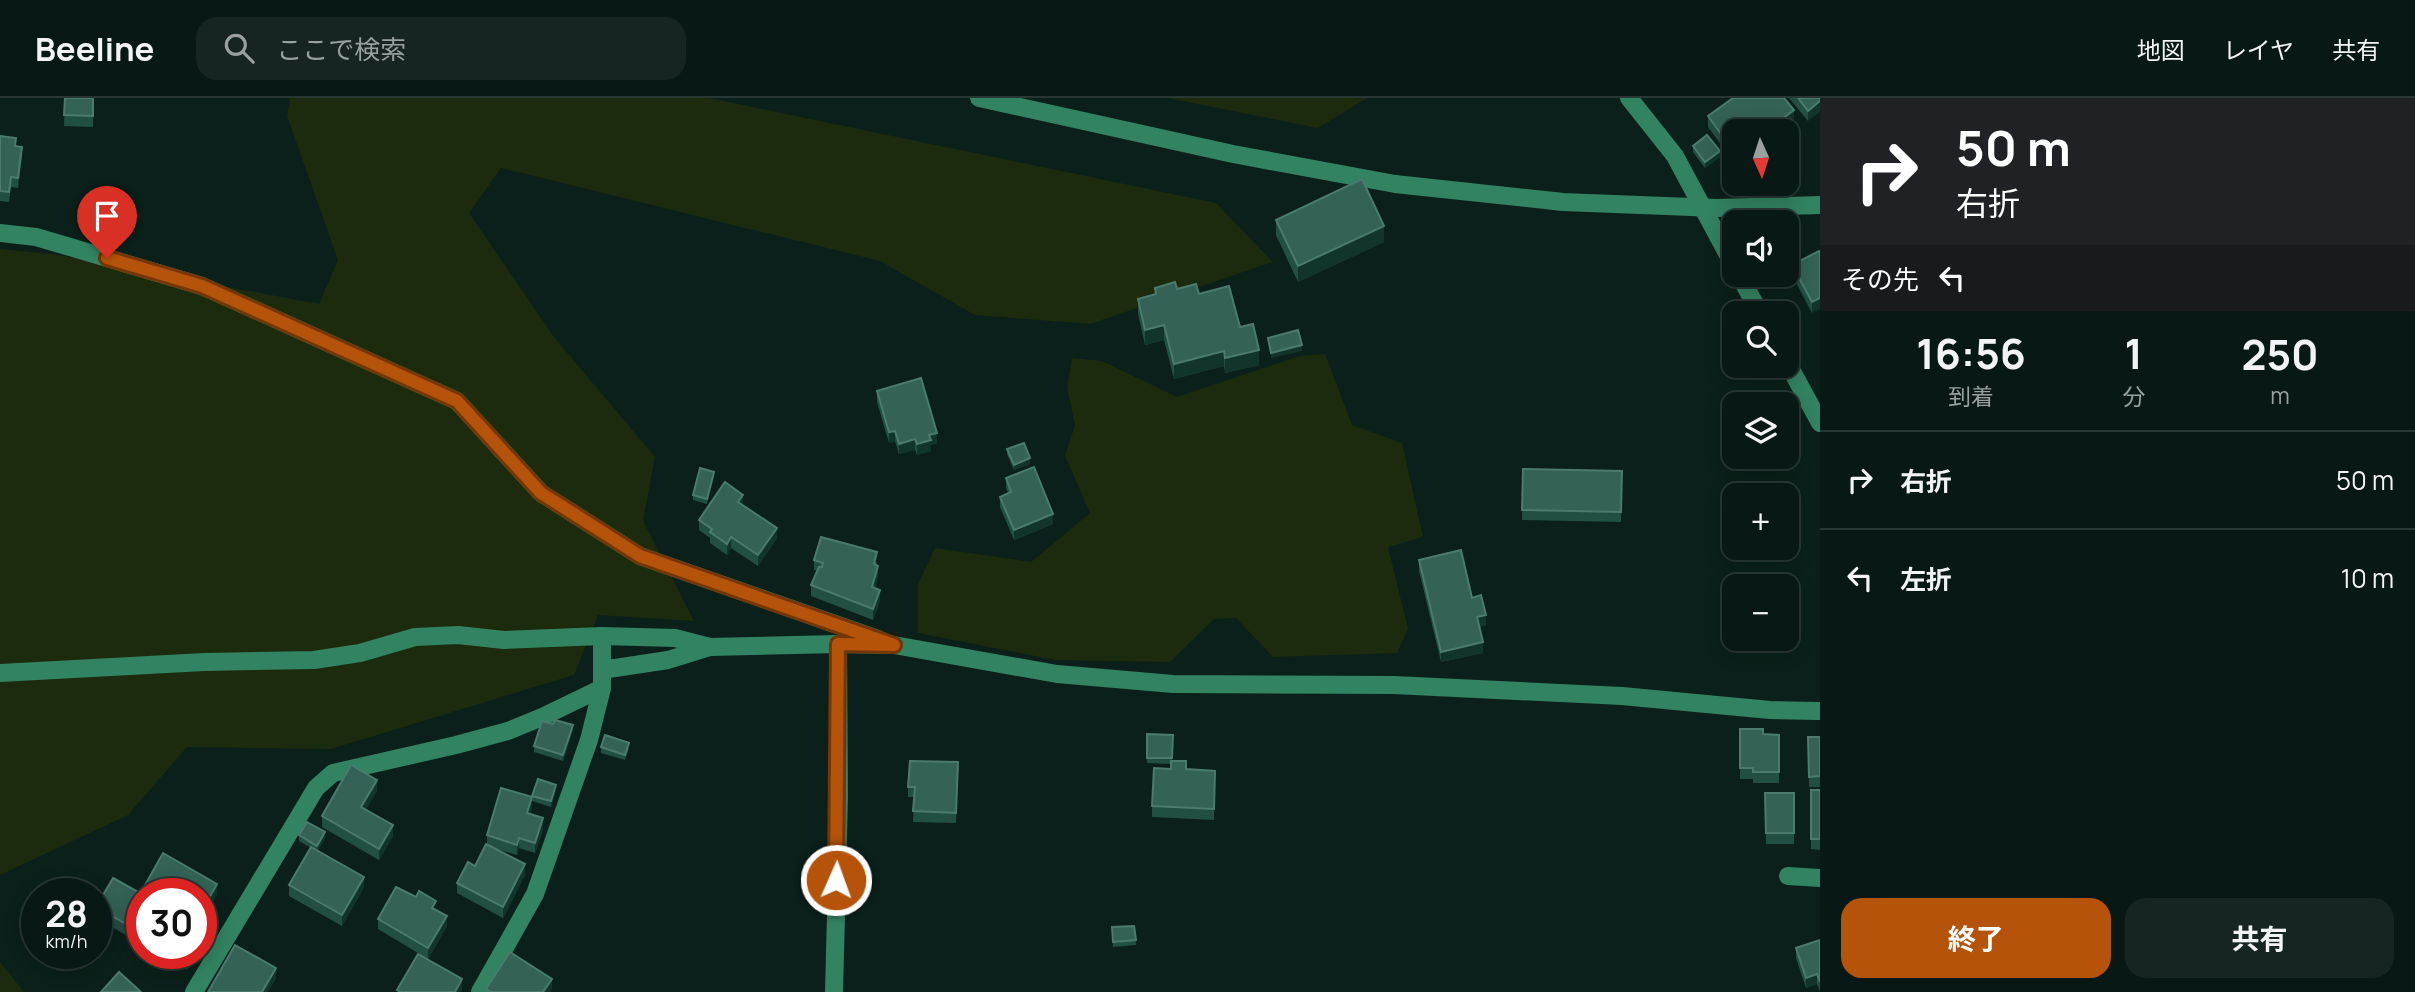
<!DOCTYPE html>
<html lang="ja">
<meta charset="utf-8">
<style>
:root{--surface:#081814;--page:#162522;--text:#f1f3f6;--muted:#98a0a0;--line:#293734;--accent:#b45309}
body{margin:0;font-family:Manrope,"Noto Sans JP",sans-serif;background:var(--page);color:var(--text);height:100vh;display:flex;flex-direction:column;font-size:26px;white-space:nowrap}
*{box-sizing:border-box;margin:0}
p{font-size:23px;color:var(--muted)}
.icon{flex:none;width:38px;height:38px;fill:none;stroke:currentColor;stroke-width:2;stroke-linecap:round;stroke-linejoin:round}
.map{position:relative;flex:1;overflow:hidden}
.sheet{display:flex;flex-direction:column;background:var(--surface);width:595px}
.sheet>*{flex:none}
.hud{background:#202124;color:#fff;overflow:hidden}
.needle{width:46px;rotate:177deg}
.buttons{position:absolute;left:1722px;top:21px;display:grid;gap:14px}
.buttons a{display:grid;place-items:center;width:77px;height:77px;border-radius:14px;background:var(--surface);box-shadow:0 4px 18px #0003,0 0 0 2px var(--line);font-size:35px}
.speed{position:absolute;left:21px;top:780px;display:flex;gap:14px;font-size:35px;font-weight:700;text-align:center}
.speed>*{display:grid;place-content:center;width:91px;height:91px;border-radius:50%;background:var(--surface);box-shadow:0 4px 18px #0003,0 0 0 2px var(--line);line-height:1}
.speed small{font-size:18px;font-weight:400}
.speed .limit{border:10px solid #d22;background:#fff;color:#111}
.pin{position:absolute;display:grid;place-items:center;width:60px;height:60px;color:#fff;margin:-72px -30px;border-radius:50% 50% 50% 0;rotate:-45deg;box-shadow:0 0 7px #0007}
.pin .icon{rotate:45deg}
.me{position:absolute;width:77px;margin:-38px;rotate:2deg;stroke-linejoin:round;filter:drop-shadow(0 0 5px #0008)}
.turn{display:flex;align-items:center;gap:24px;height:147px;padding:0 21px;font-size:32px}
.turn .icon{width:91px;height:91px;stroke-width:2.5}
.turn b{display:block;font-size:49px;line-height:60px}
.then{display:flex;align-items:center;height:66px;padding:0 21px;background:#0003;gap:14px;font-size:26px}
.eta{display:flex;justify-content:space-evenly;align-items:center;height:119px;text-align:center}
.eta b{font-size:42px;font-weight:700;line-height:49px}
.primary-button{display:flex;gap:14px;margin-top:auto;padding:14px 21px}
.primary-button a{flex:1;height:80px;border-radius:21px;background:var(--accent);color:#fff;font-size:28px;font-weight:700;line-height:80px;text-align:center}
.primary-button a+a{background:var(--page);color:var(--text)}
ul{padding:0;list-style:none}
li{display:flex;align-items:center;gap:21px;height:98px;padding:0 21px;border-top:2px solid var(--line)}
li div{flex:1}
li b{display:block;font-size:26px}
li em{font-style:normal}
header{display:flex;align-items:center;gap:42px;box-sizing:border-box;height:98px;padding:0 35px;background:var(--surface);border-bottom:2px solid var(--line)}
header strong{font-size:33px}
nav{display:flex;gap:38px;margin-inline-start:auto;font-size:24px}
.search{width:490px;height:63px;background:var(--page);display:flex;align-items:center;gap:18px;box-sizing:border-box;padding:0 24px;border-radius:21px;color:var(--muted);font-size:26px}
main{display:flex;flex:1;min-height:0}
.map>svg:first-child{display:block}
</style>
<header>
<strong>Beeline</strong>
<div class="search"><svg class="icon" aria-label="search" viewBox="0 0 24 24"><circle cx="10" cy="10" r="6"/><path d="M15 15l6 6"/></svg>ここで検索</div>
<nav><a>地図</a><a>レイヤ</a><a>共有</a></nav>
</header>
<main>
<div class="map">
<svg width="1820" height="894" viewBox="0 0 1820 894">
<rect width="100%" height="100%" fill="#0b201a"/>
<g fill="#1c2a0d">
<path d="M290 0H709L1216 105 1273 164 1090 226 975 217 880 163 501 70 469 115 554 239 655 359 643 423 694 523 598 517 574 577 331 651 187 649 128 717 0 777V151L53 156 319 206 338 162 287 18Z"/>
<path d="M1168 0H1367L1318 30Z"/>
<path d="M1325 256 1352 327 1402 345 1423 439 1388 449 1408 531 1397 555 1273 559 1236 520 1214 521 1170 564 1055 562 918 535V486L935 450 1031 464 1090 415 1065 358 1075 327 1067 289 1072 260 1102 263 1177 299 1300 258Z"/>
<path d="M0 864 24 894H0Z"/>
</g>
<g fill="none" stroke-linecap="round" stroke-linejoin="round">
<g stroke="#328361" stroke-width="18">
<path d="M979 0 1233 56 1395 86 1563 104 1717 110 1820 107"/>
<path d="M1629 0 1675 58 1734 168"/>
<path d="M0 135 36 139 202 188 457 303 541 395 640 458 878 541"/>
<path d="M1739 177 1760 215"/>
<path d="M1787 264 1820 325"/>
<path d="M602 572 668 562 710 549"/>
<path d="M0 575 204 564 314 562 360 555 415 539 458 537 504 542 602 538 675 540 710 549 838 546 894 547 1057 576 1173 586 1394 587 1622 598 1770 612 1820 613"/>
<path d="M1788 778 1820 780"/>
<path d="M194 894 316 690 333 675 456 647 508 633 542 619 602 590"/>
<path d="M480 894 535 796 589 642 602 590V538"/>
<path d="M834 894 839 699 838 546"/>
</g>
</g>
<g fill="#224f44">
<path d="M65 0H94L93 29 64 28Z"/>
<path d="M1789 0H1820L1808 23Z"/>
<path d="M1708 18 1794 23 1780 33H1734V64L1708 29Z"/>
<path d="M0 38 16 48 22 59 18 90 11 89 9 104 0 103Z"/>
<path d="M1693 48 1720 59 1705 70 1693 54Z"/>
<path d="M1276 122 1384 144 1298 184 1276 137Z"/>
<path d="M1820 155 1812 215 1792 177V167Z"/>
<path d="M1155 190 1177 191 1199 196 1240 229 1259 267 1225 275 1224 268 1174 281 1164 242 1145 247 1138 216V201L1155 196Z"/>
<path d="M877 293 937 345 931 347V353L917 357 915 352 899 356 895 343 889 345 877 304Z"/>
<path d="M1007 351 1030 366 1014 372 1007 356Z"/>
<path d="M1523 371 1622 373 1621 424 1522 422Z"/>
<path d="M714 379 707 406 693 402V397Z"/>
<path d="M1006 380 1053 426 1014 442 1000 409V399L1008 395 1006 390Z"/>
<path d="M743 407 777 440 758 468 731 450 727 457 710 445V440L699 432V422Z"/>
<path d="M814 462 877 464 876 467 878 478 875 490 880 503 873 522 811 498V487L817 473 814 472Z"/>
<path d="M1419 462 1486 527 1479 529 1483 555 1441 564 1419 473Z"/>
<path d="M1740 631 1763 636 1779 637V685H1753V681H1740Z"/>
<path d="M573 632 563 663 534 654V648Z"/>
<path d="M1147 636 1173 637 1172 663 1186 671 1215 673 1214 722 1152 719V708L1171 671V666L1147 665Z"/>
<path d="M1808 639H1820V689H1809Z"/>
<path d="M601 649 629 650 625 662 601 655Z"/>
<path d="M958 675 956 725 913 724 914 699H908V689Z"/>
<path d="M556 692 551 709 532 703V698Z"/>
<path d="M1811 692H1820V752L1811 751Z"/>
<path d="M377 693 366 711 393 738 379 762 322 729V718Z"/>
<path d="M1765 695H1794V746H1766Z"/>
<path d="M532 710 530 716 543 731 535 755 519 750 517 757 492 750 525 777 503 820 457 795V785L475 768 487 747V737Z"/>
<path d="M299 737 325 740 318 752 364 789 342 828 289 798V787L311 750 299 743Z"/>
<path d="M145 787 217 797 145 796Z"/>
<path d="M142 796V846L96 820V809Z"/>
<path d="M436 812 447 828 428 861 378 831V821Z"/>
<path d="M1134 828 1136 847 1113 849 1112 829Z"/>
<path d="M1820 842V894L1817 886 1806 890 1796 860V850Z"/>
<path d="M159 856H197L187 872Z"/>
</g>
<g fill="#11342b">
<path d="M1820 3V14L1808 23V13Z"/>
<path d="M1794 12V23L1780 33H1774V27Z"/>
<path d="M1771 23V33H1758Z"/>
<path d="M22 49V59L18 90V80Z"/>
<path d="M1720 53V59L1705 70V64Z"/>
<path d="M1384 128V144L1298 184V168Z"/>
<path d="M1820 200V211L1812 215V204Z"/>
<path d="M1164 227V242L1145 247V232Z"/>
<path d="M1302 247V253L1271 260V255Z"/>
<path d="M1259 252V267L1225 275V260Z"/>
<path d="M1224 253V268L1174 281V266Z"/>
<path d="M895 333V343L889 345V334Z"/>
<path d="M937 335V345L931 347V353L917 357V346L929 337Z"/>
<path d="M915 341V352L899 356V346Z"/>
<path d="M1030 360V366L1014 372V367Z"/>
<path d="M714 374V379L707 406V401Z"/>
<path d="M743 397V408L738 404Z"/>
<path d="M1053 416V426L1014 442V432Z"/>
<path d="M777 430V440L758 468V457Z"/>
<path d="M731 439V450L727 457V446Z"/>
<path d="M878 468V478L872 500V489Z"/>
<path d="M880 492V503L873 522V511Z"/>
<path d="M1486 517V527L1477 529V519Z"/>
<path d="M1483 544V555L1441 564V554Z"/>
<path d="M573 627V632L563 663V657Z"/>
<path d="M377 682V693L361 719V709Z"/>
<path d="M556 687V692L551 709V703Z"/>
<path d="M532 699V710L527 726V715Z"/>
<path d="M543 720V731L535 755V745Z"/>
<path d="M393 727V738L379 762V751Z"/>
<path d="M325 734V740L317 753V748Z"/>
<path d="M519 740V750L517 757V747Z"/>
<path d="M525 766V777L503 820V809Z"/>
<path d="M364 779V789L342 828V817Z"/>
<path d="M217 786V797L201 825V814Z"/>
<path d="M447 818V828L428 861V850Z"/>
<path d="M204 832V843L201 848V838Z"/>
<path d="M191 856H197L187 872V862Z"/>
<path d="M276 870V881L268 894H262Z"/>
<path d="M1817 876V886L1806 890V880Z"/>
<path d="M462 881V892L461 894H455Z"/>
<path d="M552 881V891L550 894H543Z"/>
</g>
<g fill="#346256" stroke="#4b7b6e" stroke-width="2">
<path d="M65 0H93V18L64 17Z"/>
<path d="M1733 0H1784L1794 12 1774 27 1771 23 1758 33H1734V54L1708 18Z"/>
<path d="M1798 0H1820V3L1808 13Z"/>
<path d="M1707 37 1720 53 1705 64 1693 48Z"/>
<path d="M0 38 16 40 15 48 22 49 18 80 11 79 9 94 0 93Z"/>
<path d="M1362 81 1384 128 1298 168 1276 122Z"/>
<path d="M1819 153 1820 155V200L1812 204 1792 167Z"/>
<path d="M1175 184 1177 191 1196 186 1199 196 1229 188 1240 229 1253 226 1259 252 1225 260 1224 253 1174 266 1164 227 1145 232 1138 201 1156 196 1155 190Z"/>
<path d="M1298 232 1302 247 1271 255 1268 240Z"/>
<path d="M921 280 937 335 929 337 931 342 917 346 915 341 899 346 895 333 889 334 877 293Z"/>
<path d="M1024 345 1030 360 1014 367 1007 351Z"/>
<path d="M1034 369 1053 416 1014 432 1000 399 1011 394 1006 380Z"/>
<path d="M700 370 714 374 707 401 693 397Z"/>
<path d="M1523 371 1622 373 1621 414 1522 412Z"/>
<path d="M725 384 743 397 738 404 777 430 758 457 731 439 727 446 710 434 712 431 699 422Z"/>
<path d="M821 439 877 454 874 466 878 468 872 489 880 492 873 511 811 487 819 469H822L823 465 814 462Z"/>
<path d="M1461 452 1472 500 1481 497 1486 517 1477 519 1483 544 1441 554 1419 462Z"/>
<path d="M555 622 573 627 563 657 534 648 542 623 553 626Z"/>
<path d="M1740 631H1763V636L1779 637V674H1753V670H1740Z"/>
<path d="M1147 636 1173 637 1172 660H1147Z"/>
<path d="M605 637 629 645 625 657 601 649Z"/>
<path d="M1808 639H1820V678L1809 679Z"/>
<path d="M910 663 958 664 956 715 913 713 915 689H908Z"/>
<path d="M1171 663H1186V671L1215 673 1214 711 1152 708 1154 670 1171 671Z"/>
<path d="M351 667 377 682 361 709 393 727 379 751 322 718Z"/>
<path d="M538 681 556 687 551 703 532 698Z"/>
<path d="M501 690 532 699 527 715 543 720 535 745 519 740 517 747 487 737Z"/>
<rect x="1811" y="692" width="9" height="49"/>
<path d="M1765 695H1794V735H1766Z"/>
<path d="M307 724 325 734 317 748 299 737Z"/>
<path d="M486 746 525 766 503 809 457 785 468 764 475 768Z"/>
<path d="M311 749 364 779 342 817 289 787Z"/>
<path d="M163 755 217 786 201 814V796H161L145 787Z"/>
<path d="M113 780 142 796V835L96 809Z"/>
<path d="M396 789 416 799 419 793 436 803 432 810 447 818 428 850 378 821Z"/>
<path d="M1134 828 1136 842 1113 844 1112 829Z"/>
<path d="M1820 842V884L1817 876 1806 880 1796 850Z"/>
<path d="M235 847 276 870 262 894H208Z"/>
<path d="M510 854 552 881 543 894H491L486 891Z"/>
<path d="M177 856H191L187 862Z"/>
<path d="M418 856 462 881 455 894H400L397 892Z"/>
<path d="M119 874 141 894H101Z"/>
</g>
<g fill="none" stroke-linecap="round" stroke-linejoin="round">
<defs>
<path id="route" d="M107 160 202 188 457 303 541 395 640 458 894 547 838 546 836 782"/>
</defs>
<use href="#route" stroke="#753606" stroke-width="18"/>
<use href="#route" stroke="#b45309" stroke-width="12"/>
</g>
</svg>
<div class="buttons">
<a><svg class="needle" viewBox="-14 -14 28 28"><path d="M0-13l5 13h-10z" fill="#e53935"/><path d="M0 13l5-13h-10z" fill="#98a0a0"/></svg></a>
<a><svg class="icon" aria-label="sound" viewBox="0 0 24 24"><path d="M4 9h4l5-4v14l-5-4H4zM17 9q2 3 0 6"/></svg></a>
<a><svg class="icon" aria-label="search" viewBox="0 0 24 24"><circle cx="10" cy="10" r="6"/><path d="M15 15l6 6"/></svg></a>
<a><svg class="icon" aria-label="layers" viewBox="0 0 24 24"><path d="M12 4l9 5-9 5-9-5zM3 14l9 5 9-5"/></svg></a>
<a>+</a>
<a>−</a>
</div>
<div class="speed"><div>28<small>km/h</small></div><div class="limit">30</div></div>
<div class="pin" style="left:107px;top:160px;background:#d93025"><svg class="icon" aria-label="arrive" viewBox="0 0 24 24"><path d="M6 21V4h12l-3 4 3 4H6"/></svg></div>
<svg class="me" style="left:836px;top:782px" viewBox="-20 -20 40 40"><circle r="17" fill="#b45309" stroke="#fff" stroke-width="3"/><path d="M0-11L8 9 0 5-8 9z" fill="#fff"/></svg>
</div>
<section class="sheet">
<div class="hud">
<div class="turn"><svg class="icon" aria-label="right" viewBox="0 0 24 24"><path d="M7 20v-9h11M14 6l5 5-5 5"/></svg><div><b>50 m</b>右折</div></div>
<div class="then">その先<svg class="icon" aria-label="left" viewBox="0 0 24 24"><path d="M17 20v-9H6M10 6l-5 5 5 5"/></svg></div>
</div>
<div class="eta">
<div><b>16:56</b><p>到着</p></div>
<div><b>1</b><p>分</p></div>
<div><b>250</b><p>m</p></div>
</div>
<ul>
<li><svg class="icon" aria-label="right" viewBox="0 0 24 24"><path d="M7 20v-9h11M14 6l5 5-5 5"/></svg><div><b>右折</b></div><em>50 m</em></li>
<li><svg class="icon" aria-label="left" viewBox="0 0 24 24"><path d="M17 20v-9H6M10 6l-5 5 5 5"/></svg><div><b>左折</b></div><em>10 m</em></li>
</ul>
<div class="primary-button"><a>終了</a><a>共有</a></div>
</section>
</main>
